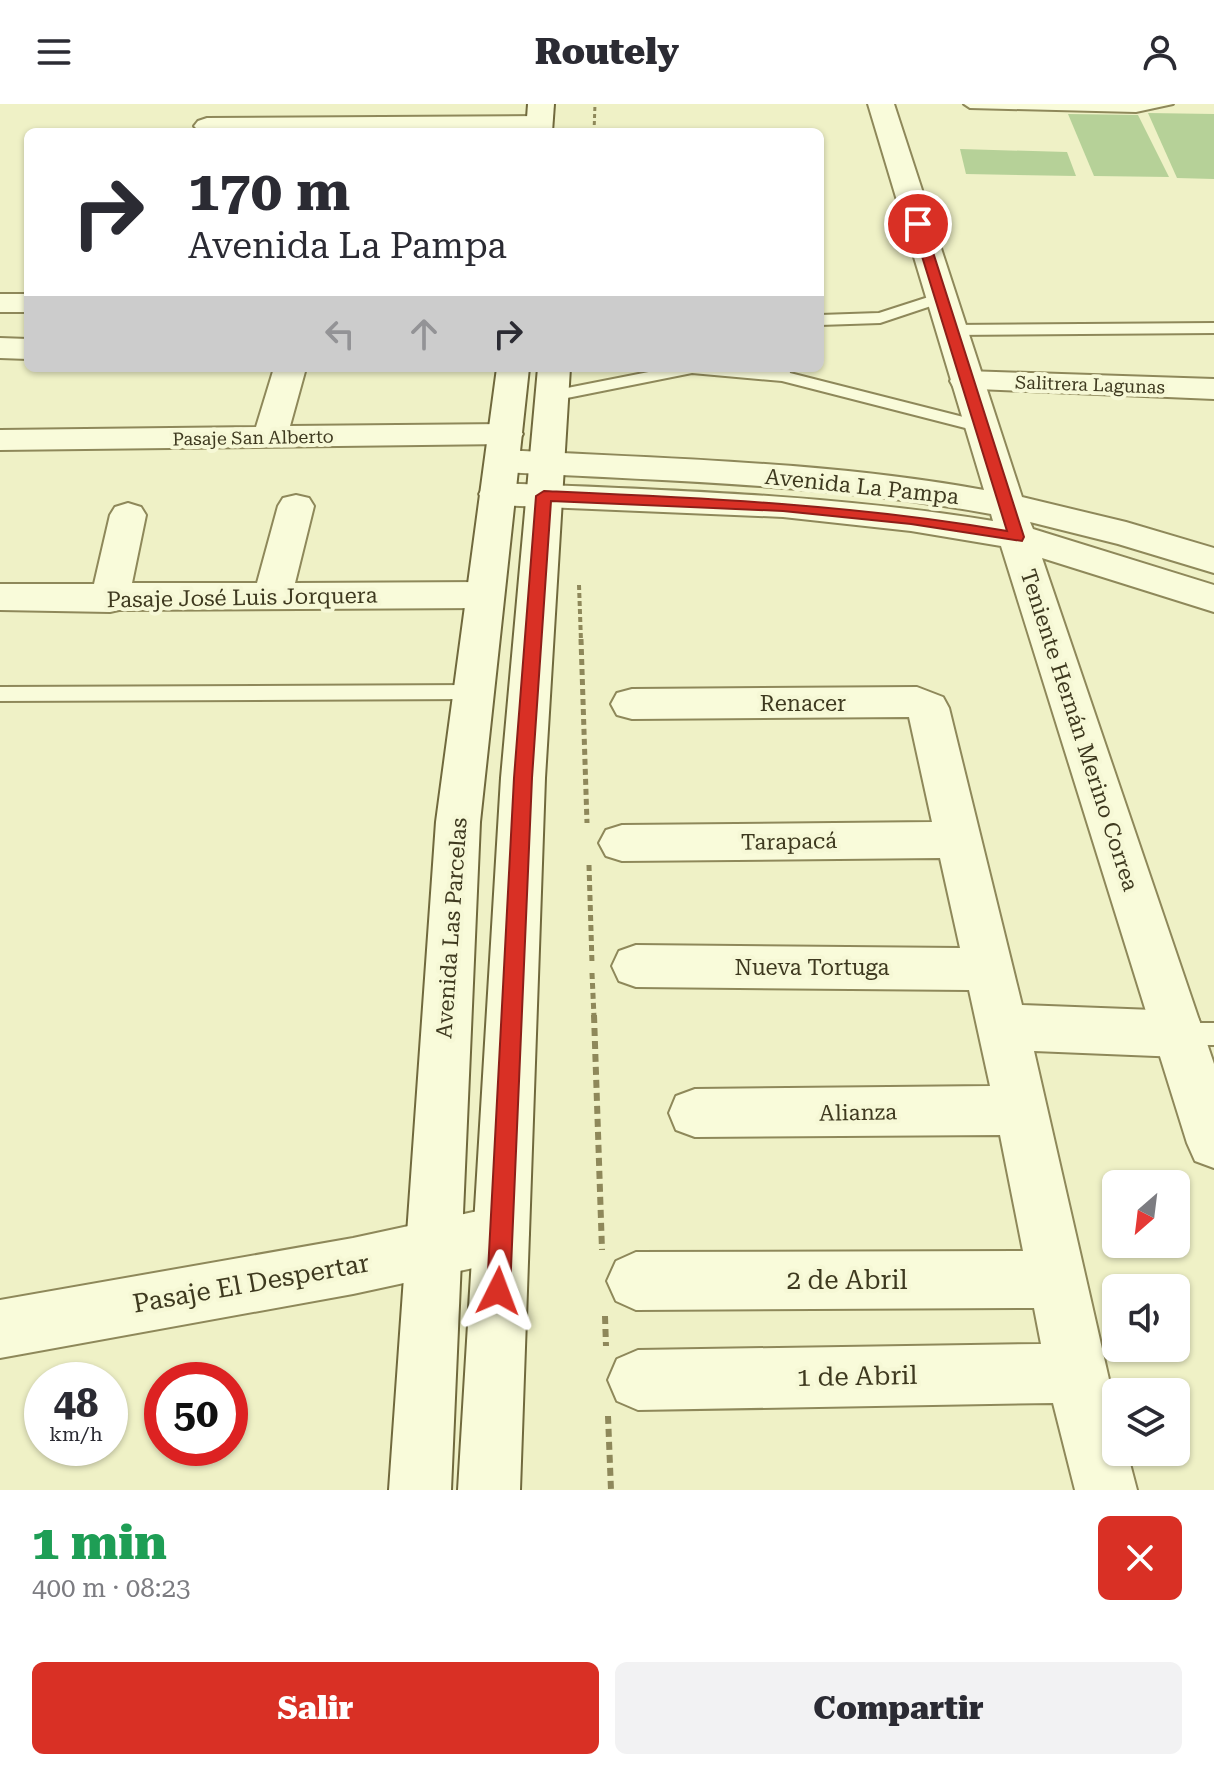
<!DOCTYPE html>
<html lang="es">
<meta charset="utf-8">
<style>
:root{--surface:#fff;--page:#f2f2f3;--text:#2b2b33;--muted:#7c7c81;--accent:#d93025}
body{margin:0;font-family:"Roboto Serif",serif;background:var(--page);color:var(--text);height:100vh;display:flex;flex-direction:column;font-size:30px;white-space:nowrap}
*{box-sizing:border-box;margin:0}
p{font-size:26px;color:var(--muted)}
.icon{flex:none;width:44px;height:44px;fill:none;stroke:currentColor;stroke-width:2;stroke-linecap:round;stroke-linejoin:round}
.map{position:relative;height:1386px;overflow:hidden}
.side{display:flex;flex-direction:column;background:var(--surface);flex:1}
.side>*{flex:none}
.banner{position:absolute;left:24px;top:24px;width:800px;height:244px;border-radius:12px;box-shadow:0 2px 6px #0004;background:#fff;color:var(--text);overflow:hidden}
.needle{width:52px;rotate:208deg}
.buttons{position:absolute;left:1102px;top:1066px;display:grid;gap:16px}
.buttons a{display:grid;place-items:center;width:88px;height:88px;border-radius:12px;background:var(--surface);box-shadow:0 2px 6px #0004;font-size:40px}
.speed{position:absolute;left:24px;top:1258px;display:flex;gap:16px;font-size:40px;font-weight:700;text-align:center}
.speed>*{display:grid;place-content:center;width:104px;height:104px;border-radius:50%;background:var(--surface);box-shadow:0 2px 6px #0004;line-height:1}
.speed small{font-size:20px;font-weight:400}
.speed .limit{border:12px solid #d22;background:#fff;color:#111}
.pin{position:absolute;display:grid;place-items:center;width:68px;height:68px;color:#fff;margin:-34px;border:4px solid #fff;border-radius:50%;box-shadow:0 2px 8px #0007}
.me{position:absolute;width:88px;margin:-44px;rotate:3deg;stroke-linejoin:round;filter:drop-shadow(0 0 6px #0008)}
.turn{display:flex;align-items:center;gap:28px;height:168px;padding:0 32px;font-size:36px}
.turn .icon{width:104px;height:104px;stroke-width:2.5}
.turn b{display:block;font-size:56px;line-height:68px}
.lanes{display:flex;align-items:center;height:76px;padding:0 32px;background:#0003;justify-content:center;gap:40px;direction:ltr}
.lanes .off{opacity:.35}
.round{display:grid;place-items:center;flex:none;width:84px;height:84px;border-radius:12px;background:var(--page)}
.headline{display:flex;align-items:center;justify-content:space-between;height:136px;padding:0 32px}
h1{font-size:48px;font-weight:800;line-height:60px;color:#1e9e55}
.action{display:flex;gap:16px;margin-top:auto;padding:16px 32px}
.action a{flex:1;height:92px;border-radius:12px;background:var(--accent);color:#fff;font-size:32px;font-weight:800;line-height:92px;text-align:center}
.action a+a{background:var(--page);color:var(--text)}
header{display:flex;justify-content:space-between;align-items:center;height:104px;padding:0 32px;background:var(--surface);font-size:36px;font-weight:800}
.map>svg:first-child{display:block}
</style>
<header><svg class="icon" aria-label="menu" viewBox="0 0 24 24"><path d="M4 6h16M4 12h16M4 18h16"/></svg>Routely<svg class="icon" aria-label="person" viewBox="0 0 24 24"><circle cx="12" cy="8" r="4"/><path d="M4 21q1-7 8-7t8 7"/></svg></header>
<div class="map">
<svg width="1214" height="1386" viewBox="0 0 1214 1386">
<rect width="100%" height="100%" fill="#eff1c6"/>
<g fill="#b6d198">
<path d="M1148 9 1214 10V75L1177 74Z"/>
<path d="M1068 10 1138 11 1169 73 1094 72Z"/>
<path d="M960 45 1067 48 1076 72 966 70Z"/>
</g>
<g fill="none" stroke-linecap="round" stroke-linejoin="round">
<defs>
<g id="service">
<path d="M964 0H1173L1136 8 970 4Z"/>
<path d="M941 189 949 194 946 197 880 219 820 221V211L879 209Z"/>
<path d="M1214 219V229L951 231 943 226 951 221Z"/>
<path d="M669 264 773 266V264H789L790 269 987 319 989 323 981 328 782 277 692 269 552 297 544 292 552 287Z"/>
<path d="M472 581 479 583 482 588 479 593 472 595 0 597V583Z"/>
<path d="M1180 919H1214V941H1180L1171 938 1167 930 1171 922Z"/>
</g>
<g id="minor">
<path d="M539 12 548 15 552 20 548 25 200 28 194 22 198 17 207 14Z"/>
<rect x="0" y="190" width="28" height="18"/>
<path d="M0 234 28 235V255L0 254Z"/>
<path d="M274 264H306L290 322 506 320 518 323 523 330 518 337 506 340 0 346V326L256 323Z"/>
<path d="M966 267 1214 275V295L954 284 950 277 954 270Z"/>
<path d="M296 391 309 394 314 402 295 479 484 478 498 482 503 491 498 500 484 504 119 506 110 508 0 506V480H94L110 411 115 403 128 399 141 403 146 411 132 479H257L278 402 283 394Z"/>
<path d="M917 583 943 593 949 604 1022 901 1180 907 1198 914 1205 930 1198 946 1180 953 1034 947 1116 1306V1348H1127L1137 1386H1075L1053 1299 638 1306 617 1297 608 1276 617 1255 638 1246 1041 1240 1034 1204 636 1206 616 1197 607 1177 616 1157 636 1148 1023 1147 1000 1031 695 1033 676 1026 669 1009 676 992 695 985 990 982 969 886 636 883 619 877 612 862 619 847 636 841 960 844 940 754 622 757 606 752 599 739 606 726 622 721 932 718 909 613 632 615 617 611 611 600 617 589 632 585Z"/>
<path d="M501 1102 521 1110 529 1130 521 1150 501 1158 353 1190 0 1254V1196L353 1134Z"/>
</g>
<path id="tertiary" d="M868 0H894L1022 393 1126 418 1214 444V469L1118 440 1030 418 1033 425 1214 481V508L1042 454 1214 960V1064L1195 1057 1187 1039 1001 442 911 427 783 413 497 401 484 398 479 390 484 382 497 379C663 386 829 390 993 417L991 410C830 380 665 377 502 368L490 365 485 357 490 349 502 346C663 355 825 357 984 386Z"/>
<g id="secondary">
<path d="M528 0H554L552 28H526Z"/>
<path d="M497 264H529L480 718 451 1386H389L436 718Z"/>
<path d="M538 264H570L545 674 520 1386H458L501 674Z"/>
</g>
</defs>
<use href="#service" stroke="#8e885a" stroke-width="4"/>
<use href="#minor" stroke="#8e885a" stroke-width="4"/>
<use href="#tertiary" stroke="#8e885a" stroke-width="4"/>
<use href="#secondary" stroke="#70693d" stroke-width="4"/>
<path stroke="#8e885a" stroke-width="3" stroke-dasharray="4 3" stroke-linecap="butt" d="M594 28 595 0"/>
<path stroke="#8e885a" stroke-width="4" stroke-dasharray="5 3" stroke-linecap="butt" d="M579 481 581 537"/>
<g stroke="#8e885a" stroke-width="5" stroke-dasharray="6 4" stroke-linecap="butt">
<path d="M581 535 587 719"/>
<path d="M589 761 592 859"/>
<path d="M592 869 594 913"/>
</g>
<g stroke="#8e885a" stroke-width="6" stroke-dasharray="8 5" stroke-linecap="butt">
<path d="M594 911 602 1146"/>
<path d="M605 1212 606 1242"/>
<path d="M608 1312 611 1386"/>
</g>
<use href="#service" fill="#f9fbda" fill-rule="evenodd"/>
<use href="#minor" fill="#f9fbda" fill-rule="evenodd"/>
<use href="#tertiary" fill="#f9fbda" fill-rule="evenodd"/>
<use href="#secondary" fill="#f9fbda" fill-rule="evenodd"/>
</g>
<path fill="#d93025" stroke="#8d1f18" stroke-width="2" d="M918 116 924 120 1024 433 1022 437 911 420 783 407 551 397 532 674 510 1187 507 1195 498 1199 490 1195 487 1187 514 674 536 392 544 387C702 394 850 400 1007 427L912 120Z"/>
<g text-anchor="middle" stroke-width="8" stroke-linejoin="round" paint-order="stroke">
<g font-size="18" fill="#3e391f" stroke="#f6f8d6">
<text transform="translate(1090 281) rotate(2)" y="6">Salitrera Lagunas</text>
<text transform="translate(253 334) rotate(-1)" y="6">Pasaje San Alberto</text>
</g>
<g font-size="22" fill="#3e391f" stroke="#f6f8d6">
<text transform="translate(862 382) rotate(6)" y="8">Avenida La Pampa</text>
<text transform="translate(242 493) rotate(-1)" y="8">Pasaje José Luis Jorquera</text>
<text x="803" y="607">Renacer</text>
<text transform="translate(1080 626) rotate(72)" y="8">Teniente Hernán Merino Correa</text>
<text transform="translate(789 737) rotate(-1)" y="8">Tarapacá</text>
<text transform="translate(451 824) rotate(-86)" y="8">Avenida Las Parcelas</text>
<text x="812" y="871">Nueva Tortuga</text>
<text transform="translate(858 1008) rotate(-1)" y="8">Alianza</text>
</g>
<g font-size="26" fill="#3e391f" stroke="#f6f8d6">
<text x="847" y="1185">2 de Abril</text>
<text transform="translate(251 1179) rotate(-10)" y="9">Pasaje El Despertar</text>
<text transform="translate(857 1272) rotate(-1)" y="9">1 de Abril</text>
</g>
</g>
</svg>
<div class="buttons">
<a><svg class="needle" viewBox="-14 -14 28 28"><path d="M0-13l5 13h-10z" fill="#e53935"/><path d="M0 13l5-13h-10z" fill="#7c7c81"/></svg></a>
<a><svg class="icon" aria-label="sound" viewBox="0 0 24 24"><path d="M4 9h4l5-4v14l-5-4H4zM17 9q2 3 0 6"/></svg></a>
<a><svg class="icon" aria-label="layers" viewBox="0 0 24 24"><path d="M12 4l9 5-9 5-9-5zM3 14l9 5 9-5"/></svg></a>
</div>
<div class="speed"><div>48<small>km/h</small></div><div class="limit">50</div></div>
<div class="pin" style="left:918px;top:120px;background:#d93025"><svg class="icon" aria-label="arrive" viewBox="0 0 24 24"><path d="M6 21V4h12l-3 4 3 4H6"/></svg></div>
<svg class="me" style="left:498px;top:1187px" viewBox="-20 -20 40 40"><path d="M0-17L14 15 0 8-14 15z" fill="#d93025" stroke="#fff" stroke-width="4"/></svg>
<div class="banner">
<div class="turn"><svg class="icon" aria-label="right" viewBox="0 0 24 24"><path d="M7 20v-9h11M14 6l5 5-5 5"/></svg><div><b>170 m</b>Avenida La Pampa</div></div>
<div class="lanes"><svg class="icon off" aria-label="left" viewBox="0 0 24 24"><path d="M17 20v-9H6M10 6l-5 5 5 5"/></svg><svg class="icon off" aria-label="ahead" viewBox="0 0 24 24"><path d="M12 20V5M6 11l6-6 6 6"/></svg><svg class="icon" aria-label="right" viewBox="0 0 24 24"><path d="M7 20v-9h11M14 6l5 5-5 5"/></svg></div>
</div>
</div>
<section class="side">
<div class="headline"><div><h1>1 min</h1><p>400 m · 08:23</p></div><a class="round" style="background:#d93025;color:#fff"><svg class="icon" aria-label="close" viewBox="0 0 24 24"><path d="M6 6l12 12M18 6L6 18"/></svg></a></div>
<div class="action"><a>Salir</a><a>Compartir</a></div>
</section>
